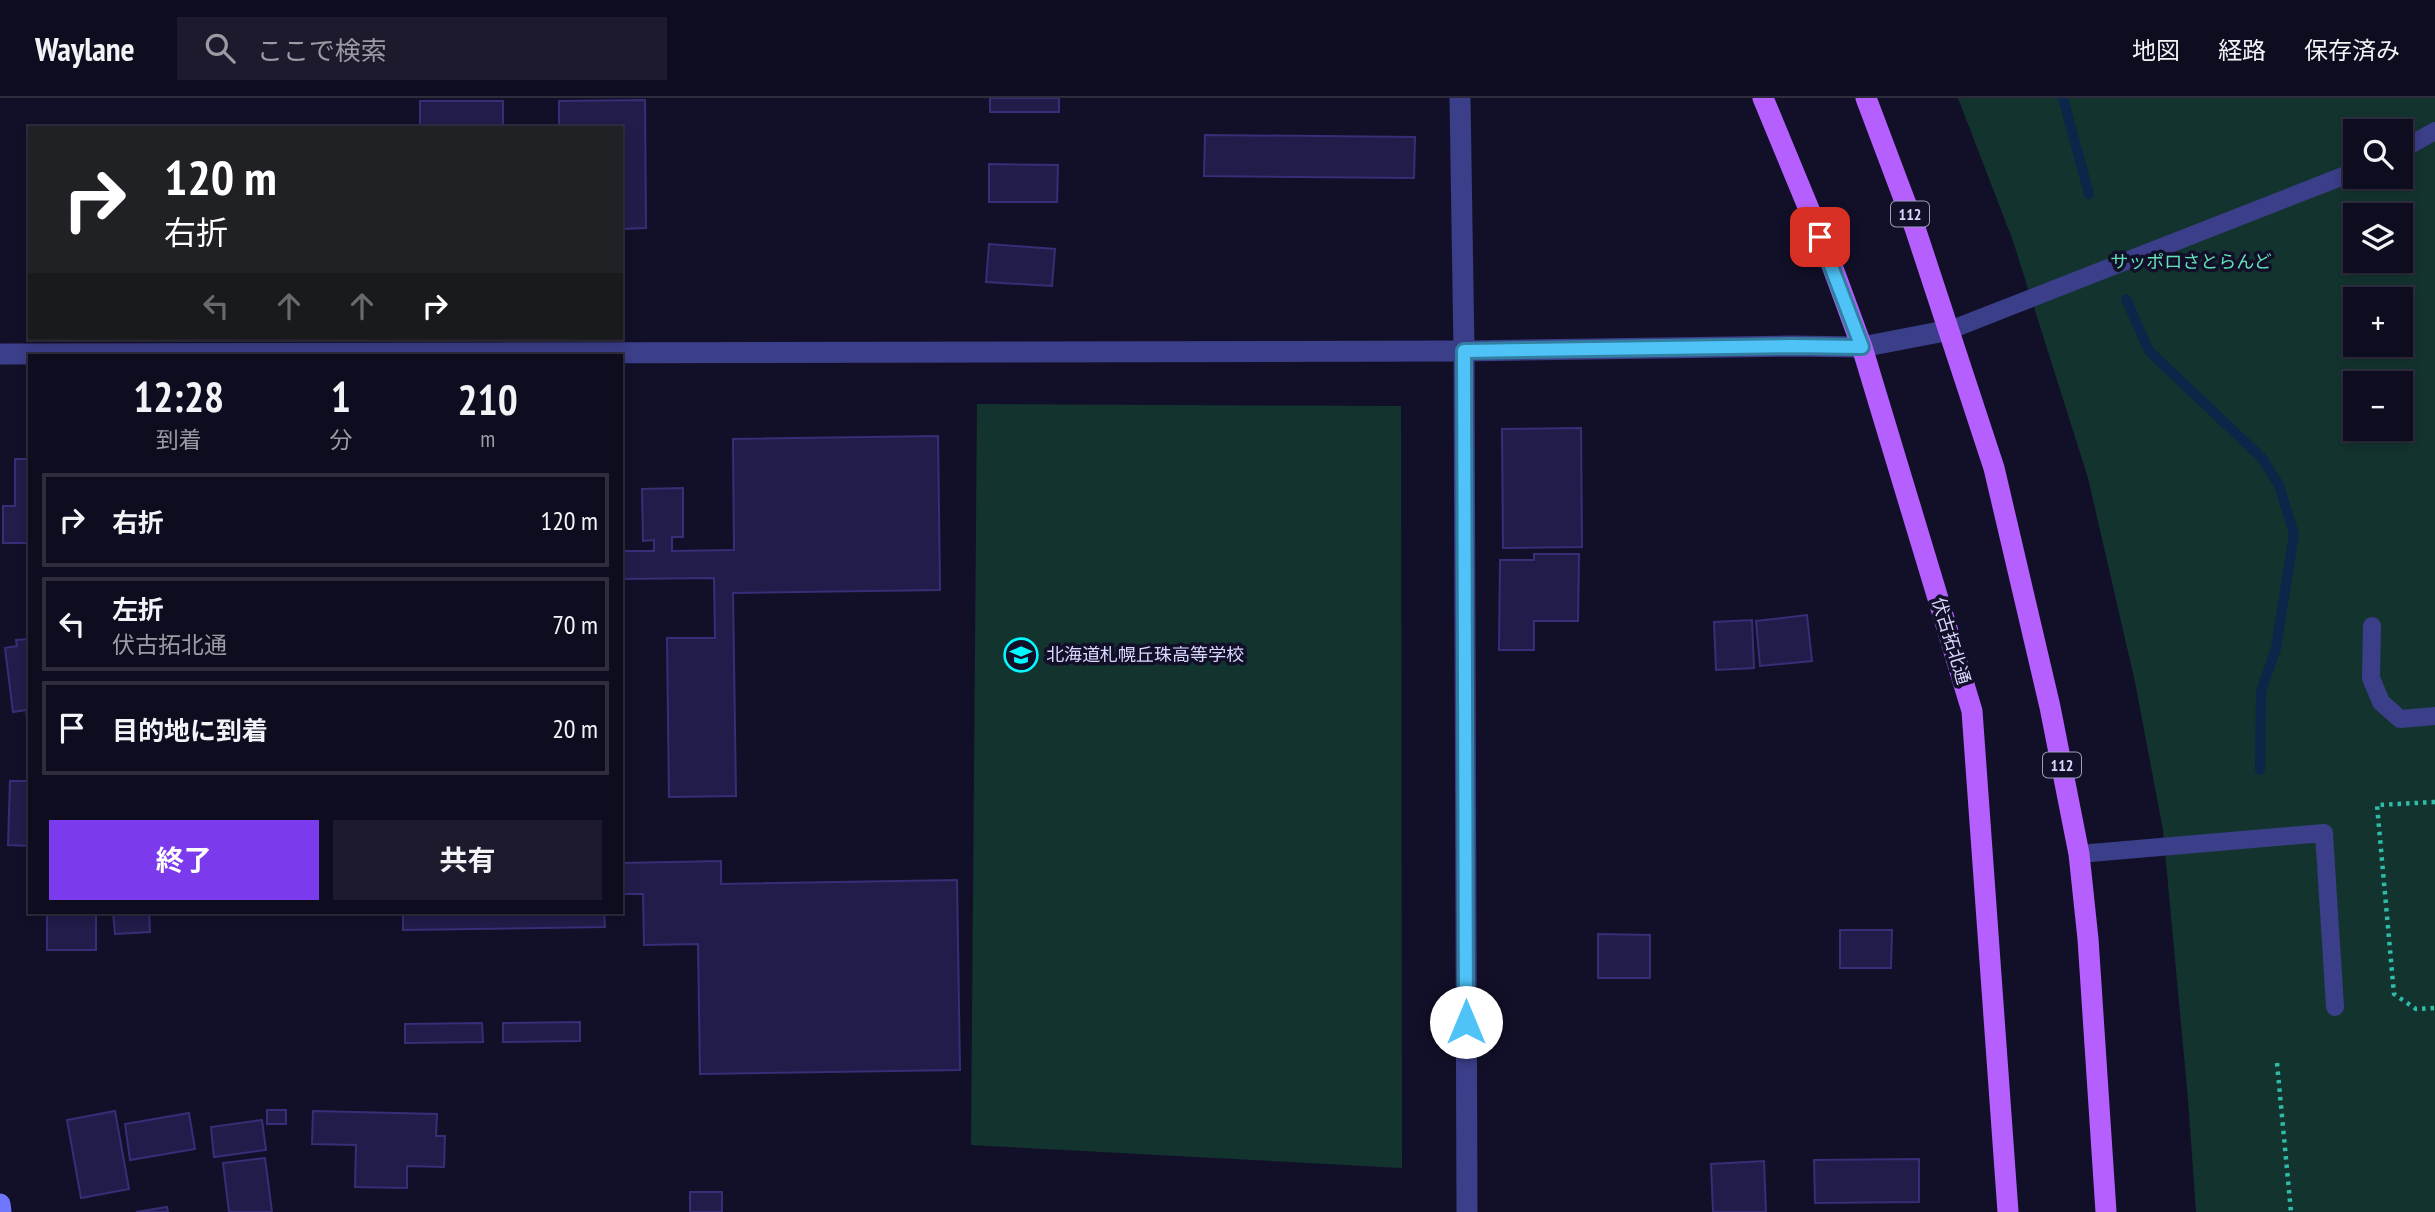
<!DOCTYPE html>
<html lang="ja">
<meta charset="utf-8">
<style>
:root{--surface:#0e0c1f;--page:#1c1a2c;--text:#f1f3f6;--muted:#9b9ba4;--line:#2e2c3d;--accent:#7c3aed}
body{margin:0;font-family:"PT Sans Narrow","Noto Sans JP",sans-serif;background:var(--page);color:var(--text);height:100vh;display:flex;flex-direction:column;font-size:26px;white-space:nowrap}
*{box-sizing:border-box;margin:0}
p{font-size:23px;color:var(--muted)}
.icon{flex:none;width:38px;height:38px;fill:none;stroke:currentColor;stroke-width:2;stroke-linecap:round;stroke-linejoin:round}
.map{position:relative;flex:1;overflow:hidden}
.sheet{position:absolute;left:28px;top:256px;width:595px;height:560px;display:flex;flex-direction:column;background:var(--surface);border-radius:0px;box-shadow:0 4px 10px #0003,0 0 0 2px var(--line)}
.sheet>*{flex:none}
.hud{position:absolute;left:28px;top:28px;width:595px;height:214px;border-radius:0px;box-shadow:0 4px 10px #0003,0 0 0 2px var(--line);background:#202124;color:#fff;overflow:hidden}
.controls{position:absolute;left:2343px;top:21px;display:grid;gap:14px}
.controls a{display:grid;place-items:center;width:70px;height:70px;border-radius:0px;background:var(--surface);box-shadow:0 4px 10px #0003,0 0 0 2px var(--line);font-size:35px}
.pin{position:absolute;display:grid;place-items:center;width:60px;height:60px;color:#fff;margin:-30px;border-radius:14px;box-shadow:0 4px 10px #0006}
.me{position:absolute;width:77px;margin:-38px;rotate:0deg;stroke-linejoin:round;filter:drop-shadow(0 0 5px #0008)}
.turn{display:flex;align-items:center;gap:24px;height:147px;padding:0 21px;font-size:32px}
.turn .icon{width:91px;height:91px;stroke-width:2.5}
.turn b{display:block;font-size:49px;line-height:60px}
.lanes{display:flex;align-items:center;height:66px;padding:0 21px;background:#0003;justify-content:center;gap:35px;direction:ltr}
.lanes .off{opacity:.35}
.eta{display:flex;justify-content:space-evenly;align-items:center;height:119px;text-align:center}
.eta b{font-size:42px;font-weight:700;line-height:49px}
.action{display:flex;gap:14px;margin-top:auto;padding:14px 21px}
.action a{flex:1;height:80px;border-radius:0px;background:var(--accent);color:#fff;font-size:28px;font-weight:700;line-height:80px;text-align:center}
.action a+a{background:var(--page);color:var(--text)}
ul{padding:0;list-style:none}
li{display:flex;align-items:center;gap:21px;height:94px;margin:0 14px 10px;padding:0 7px;border:4px solid var(--line);border-radius:0px}
li div{flex:1}
li b{display:block;font-size:26px}
li em{font-style:normal}
header{display:flex;align-items:center;gap:42px;box-sizing:border-box;height:98px;padding:0 35px;background:var(--surface);border-bottom:2px solid var(--line)}
header strong{font-size:33px}
nav{display:flex;gap:38px;margin-inline-start:auto;font-size:24px}
.search{width:490px;height:63px;background:var(--page);display:flex;align-items:center;gap:18px;box-sizing:border-box;padding:0 24px;border-radius:0px;color:var(--muted);font-size:26px}
.map>svg:first-child{display:block}
</style>
<header>
<strong>Waylane</strong>
<div class="search"><svg class="icon" aria-label="search" viewBox="0 0 24 24"><circle cx="10" cy="10" r="6"/><path d="M15 15l6 6"/></svg>ここで検索</div>
<nav><a>地図</a><a>経路</a><a>保存済み</a></nav>
</header>
<div class="map">
<svg width="2435" height="1114" viewBox="0 0 2435 1114">
<rect width="100%" height="100%" fill="#121029"/>
<g fill="#13332f" fill-rule="evenodd">
<path d="M1958 0H2435V1114H2196L2188 1001 2163 732 2135 584 2088 380 2013 143ZM2356 33H2401V79H2356ZM2356 117H2401V163H2356ZM2356 201H2401V247H2356ZM2356 285H2401V331H2356Z"/>
<path d="M977 306 1401 308 1402 1070 971 1047Z"/>
</g>
<g fill="none" stroke-linecap="round" stroke-linejoin="round">
<g stroke="#0a2648" stroke-width="10">
<path d="M2063 0 2089 96"/>
<path d="M2126 201 2149 253 2262 360 2279 387 2294 436 2276 550 2261 594 2260 672"/>
</g>
</g>
<g fill="#221c4a" stroke="#362e76" stroke-width="2">
<rect x="990" y="0" width="69" height="14"/>
<path d="M645 2 646 130 621 131V30H559V3Z"/>
<rect x="420" y="3" width="83" height="27"/>
<path d="M1205 37 1415 39 1414 80 1204 78Z"/>
<path d="M989 66 1058 67 1057 104H989Z"/>
<path d="M989 146 1055 151 1052 188 986 184Z"/>
<path d="M1581 330 1582 449 1503 450 1502 331Z"/>
<path d="M938 338 940 492 733 495 736 698 669 699 667 540H715L714 480 621 481V453H654V442L643 443 642 391 683 390V439H672V453L734 452 733 341Z"/>
<path d="M15 361H30V445H3V408H15Z"/>
<path d="M1534 456H1579L1578 523H1534V552H1499L1500 462H1534Z"/>
<path d="M1807 517 1812 563 1760 568 1756 523Z"/>
<path d="M1752 522 1754 570 1716 572 1714 524Z"/>
<path d="M30 541V620L27 621 26 612 13 614 5 550 17 548 16 542Z"/>
<path d="M10 683H30V748L8 747Z"/>
<path d="M721 763V786L957 782 960 972 700 976 698 846 644 847 643 796H621V765Z"/>
<rect x="47" y="814" width="49" height="38"/>
<path d="M113 814H149L150 834 115 836Z"/>
<path d="M403 814H604L605 829 403 832Z"/>
<path d="M1840 832H1892L1891 870H1840Z"/>
<path d="M1598 836 1650 837V880H1598Z"/>
<path d="M580 924V943L503 944V925Z"/>
<path d="M482 925 483 944 405 945V926Z"/>
<rect x="267" y="1012" width="19" height="14"/>
<path d="M115 1013 129 1091 81 1100 67 1022Z"/>
<path d="M313 1013 437 1016 436 1038H445L444 1069 407 1068V1090L355 1089 356 1047 312 1046Z"/>
<path d="M189 1015 195 1051 130 1062 125 1026Z"/>
<path d="M262 1022 266 1052 214 1059 211 1029Z"/>
<path d="M265 1060 272 1114H229L223 1065Z"/>
<path d="M1919 1061V1104L1815 1105 1814 1062Z"/>
<path d="M1764 1063 1766 1114H1713L1711 1066Z"/>
<rect x="690" y="1094" width="32" height="20"/>
<path d="M167 1109 168 1114H136Z"/>
</g>
<g fill="none" stroke-linecap="round" stroke-linejoin="round">
<g stroke="#2fbca8" stroke-width="4.5" stroke-dasharray="3.5 5" stroke-linecap="butt">
<path d="M2435 704 2377 707 2394 896 2416 911 2435 910"/>
<path d="M2277 965 2291 1114"/>
</g>
<g stroke="#3b3e88" stroke-width="18">
<path d="M2401 52 2435 33"/>
<path d="M1950 232 2356 73"/>
<path d="M2372 528 2371 580 2381 604 2400 621 2435 618"/>
<path d="M2079 756 2324 735 2335 909"/>
</g>
<g stroke="#3b3e88" stroke-width="21">
<path d="M1460 0 1464 253 1467 1114"/>
<path d="M0 256 1464 253 1791 248 1862 249 1950 232"/>
</g>
<path stroke="#6f77ff" stroke-width="21" d="M0 1106 1 1114"/>
<g stroke="#b65fff" stroke-width="21">
<path d="M1763 0 1830 162 1862 249 1972 613 2008 1114"/>
<path d="M1866 0 1915 130 1994 370 2050 609 2079 756 2088 841 2106 1114"/>
</g>
</g>
<g fill="none" stroke-linecap="round" stroke-linejoin="round">
<defs>
<path id="route" d="M1466 924 1464 253 1791 248 1862 249 1820 139"/>
</defs>
<use href="#route" stroke="#337fa1" stroke-width="18"/>
<use href="#route" stroke="#4fc3f7" stroke-width="12"/>
</g>
<defs>
<symbol id="school-ring" viewBox="-11 -11 22 22"><circle r="9.5" fill="#121029" stroke="#04faff" stroke-width="1.5"/><path d="M0-5L7-2L0 1L-7-2ZM-4 1L0 2.5L4 1V4Q0 6-4 4Z" fill="#04faff"/></symbol>
</defs>
<g fill-rule="evenodd">
<use href="#school-ring" x="1002" y="538" width="38" height="38"/>
</g>
<g text-anchor="middle" stroke-width="7" stroke-linejoin="round" paint-order="stroke">
<g fill="#121029" stroke="#9d9cbf" stroke-width="2">
<rect x="1891" y="103.5" width="38" height="25" rx="5"/>
<rect x="2043" y="654.5" width="38" height="25" rx="5"/>
</g>
<g font-size="16" font-weight="bold" fill="#d9d8ff">
<text x="1910" y="122">112</text>
<text x="2062" y="673">112</text>
</g>
<g font-size="18" fill="#62e1b7" stroke="#121029">
<text x="2191" y="170">サッポロさとらんど</text>
</g>
<g font-size="18" fill="#d9d8ff" stroke="#121029">
<text transform="translate(1951 543) rotate(73)" y="6">伏古拓北通</text>
</g>
<g font-size="18" fill="#d9d8ff" stroke="#121029" text-anchor="start">
<text x="1046" y="563">北海道札幌丘珠高等学校</text>
</g>
</g>
</svg>
<div class="controls">
<a><svg class="icon" aria-label="search" viewBox="0 0 24 24"><circle cx="10" cy="10" r="6"/><path d="M15 15l6 6"/></svg></a>
<a><svg class="icon" aria-label="layers" viewBox="0 0 24 24"><path d="M12 4l9 5-9 5-9-5zM3 14l9 5 9-5"/></svg></a>
<a>+</a>
<a>−</a>
</div>
<div class="pin" style="left:1820px;top:139px;background:#d93025"><svg class="icon" aria-label="arrive" viewBox="0 0 24 24"><path d="M6 21V4h12l-3 4 3 4H6"/></svg></div>
<svg class="me" style="left:1466px;top:924px" viewBox="-20 -20 40 40"><circle r="19" fill="#fff"/><path d="M0-13L10 11 0 6-10 11z" fill="#4fc3f7"/></svg>
<div class="hud">
<div class="turn"><svg class="icon" aria-label="right" viewBox="0 0 24 24"><path d="M7 20v-9h11M14 6l5 5-5 5"/></svg><div><b>120 m</b>右折</div></div>
<div class="lanes"><svg class="icon off" aria-label="left" viewBox="0 0 24 24"><path d="M17 20v-9H6M10 6l-5 5 5 5"/></svg><svg class="icon off" aria-label="ahead" viewBox="0 0 24 24"><path d="M12 20V5M6 11l6-6 6 6"/></svg><svg class="icon off" aria-label="ahead" viewBox="0 0 24 24"><path d="M12 20V5M6 11l6-6 6 6"/></svg><svg class="icon" aria-label="right" viewBox="0 0 24 24"><path d="M7 20v-9h11M14 6l5 5-5 5"/></svg></div>
</div>
<section class="sheet">
<div class="eta">
<div><b>12:28</b><p>到着</p></div>
<div><b>1</b><p>分</p></div>
<div><b>210</b><p>m</p></div>
</div>
<ul>
<li><svg class="icon" aria-label="right" viewBox="0 0 24 24"><path d="M7 20v-9h11M14 6l5 5-5 5"/></svg><div><b>右折</b></div><em>120 m</em></li>
<li><svg class="icon" aria-label="left" viewBox="0 0 24 24"><path d="M17 20v-9H6M10 6l-5 5 5 5"/></svg><div><b>左折</b><p>伏古拓北通</p></div><em>70 m</em></li>
<li><svg class="icon" aria-label="arrive" viewBox="0 0 24 24"><path d="M6 21V4h12l-3 4 3 4H6"/></svg><div><b>目的地に到着</b></div><em>20 m</em></li>
</ul>
<div class="action"><a>終了</a><a>共有</a></div>
</section>
</div>
